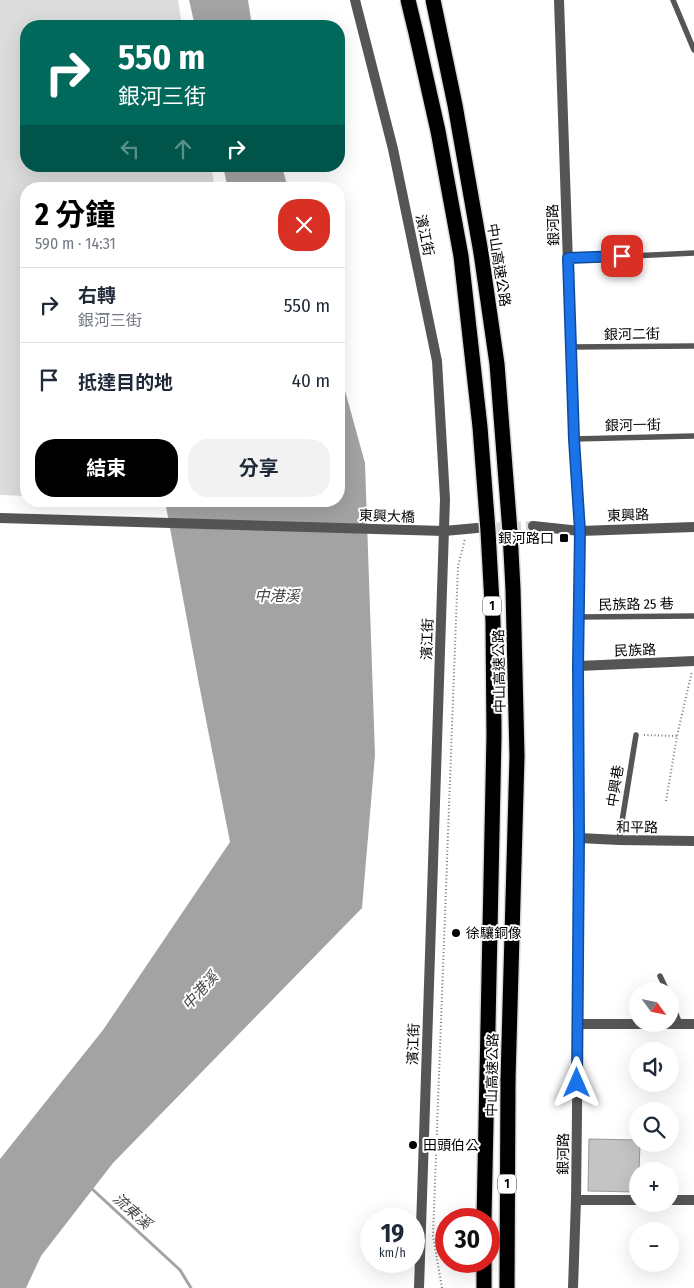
<!DOCTYPE html>
<html lang="zh-TW">
<meta charset="utf-8">
<style>
:root{--surface:#fff;--page:#f2f2f3;--text:#1f2937;--muted:#747a83;--line:#e0e1e3;--accent:#000}
body{margin:0;font-family:"Fira Sans Condensed","Noto Sans TC",sans-serif;background:var(--page);color:var(--text);height:100vh;display:flex;flex-direction:column;font-size:19px;white-space:nowrap}
*{box-sizing:border-box;margin:0}
p{font-size:16px;color:var(--muted)}
.icon{flex:none;width:28px;height:28px;fill:none;stroke:currentColor;stroke-width:2;stroke-linecap:round;stroke-linejoin:round}
.map{position:relative;flex:1;overflow:hidden}
.drawer{position:absolute;left:20px;top:182px;width:325px;height:325px;display:flex;flex-direction:column;background:var(--surface);border-radius:20px;box-shadow:0 5px 20px #0002}
.drawer>*{flex:none}
.hud{position:absolute;left:20px;top:20px;width:325px;height:152px;border-radius:20px;box-shadow:0 5px 20px #0002;background:#00695c;color:#fff;overflow:hidden}
.needle{width:32px;rotate:123deg}
.buttons{position:absolute;left:629px;top:982px;display:grid;gap:10px}
.buttons a{display:grid;place-items:center;width:50px;height:50px;border-radius:50%;background:var(--surface);box-shadow:0 5px 20px #0002;font-size:25px}
.speed{position:absolute;left:360px;top:1208px;display:flex;gap:10px;font-size:25px;font-weight:700;text-align:center}
.speed>*{display:grid;place-content:center;width:65px;height:65px;border-radius:50%;background:var(--surface);box-shadow:0 5px 20px #0002;line-height:1}
.speed small{font-size:12px;font-weight:400}
.speed .limit{border:8px solid #d22;background:#fff;color:#111}
.pin{position:absolute;display:grid;place-items:center;width:42px;height:42px;color:#fff;margin:-21px;border-radius:10px;box-shadow:0 2px 8px #0006}
.me{position:absolute;width:55px;margin:-28px;rotate:0deg;stroke-linejoin:round;filter:drop-shadow(0 0 4px #0008)}
.turn{display:flex;align-items:center;gap:18px;height:105px;padding:0 15px;font-size:22px}
.turn .icon{width:65px;height:65px;stroke-width:2.5}
.turn b{display:block;font-size:35px;line-height:42px}
.lanes{display:flex;align-items:center;height:48px;padding:0 15px;background:#0003;justify-content:center;gap:25px;direction:ltr}
.lanes .off{opacity:.35}
.round{display:grid;place-items:center;flex:none;width:52px;height:52px;border-radius:20px;background:var(--page)}
.summary{display:flex;align-items:center;justify-content:space-between;height:85px;padding:0 15px}
h1{font-size:30px;font-weight:700;line-height:38px;color:var(--accent)}
.action{display:flex;gap:10px;margin-top:auto;padding:10px 15px}
.action a{flex:1;height:58px;border-radius:20px;background:var(--accent);color:#fff;font-size:20px;font-weight:700;line-height:58px;text-align:center}
.action a+a{background:var(--page);color:var(--text)}
ul{padding:0;list-style:none}
li{display:flex;align-items:center;gap:15px;height:75px;padding:0 15px;border-top:1px solid var(--line)}
li div{flex:1}
li b{display:block;font-size:19px}
li em{font-style:normal}
.map>svg:first-child{display:block}
</style>
<div class="map">
<svg width="694" height="1288" viewBox="0 0 694 1288">
<rect width="100%" height="100%" fill="#fff"/>
<path fill="#dcdcdc" d="M0 0H178L182 26H26V166H211L215 189H26V496L0 495Z"/>
<g fill="#a3a3a3">
<path d="M189 0H248L252 26H195Z"/>
<path d="M223 166H282L288 189H228Z"/>
<path d="M339 369 365 463 375 755 362 908 113 1163 41 1256 26 1288H0V1159L103 1030 230 842 198 679 165 501H339Z"/>
</g>
<g fill="none" stroke-linecap="round" stroke-linejoin="round">
<path stroke="#a3a3a3" stroke-width="3" d="M91 1188 180 1270 191 1288"/>
</g>
<path fill="#c4c4c4" stroke="#999" d="M589 1139 638 1140V1144H640L639 1171H638V1192L588 1191Z"/>
<g fill="none" stroke-linecap="round" stroke-linejoin="round">
<path stroke="#d9d9d9" stroke-width="10" stroke-dasharray="10 5" stroke-linecap="butt" d="M481 528 533 526"/>
<defs>
<g id="motorway">
<path d="M484 1261V1288"/>
<path d="M507 1288 508 1079"/>
</g>
</defs>
<use href="#motorway" stroke="#dbdbdb" stroke-width="18"/>
<g stroke="#777" stroke-width="2" stroke-dasharray="1 2.5" stroke-linecap="butt">
<path d="M644 735 677 736"/>
<path d="M666 801 677 736 692 671"/>
<path d="M442 1288 433 1236 458 566 464 543 465 538"/>
</g>
<g stroke="#555" stroke-width="5.5">
<path d="M673 0 694 50"/>
<path d="M568 259 694 253"/>
<path d="M570 347 694 346"/>
<path d="M574 439 694 436"/>
<path d="M579 617 694 616"/>
<path d="M619 840 636 735"/>
<path d="M660 976 667 991"/>
<path d="M670 999 680 1024"/>
</g>
<g stroke="#555" stroke-width="10">
<path d="M355 0 393 149 437 361 445 499 419 1288"/>
<path d="M559 0 574 439 580 531 578 666 579 838 578 1024 576 1200 573 1288"/>
<path d="M580 531 694 527"/>
<path d="M578 666 694 661"/>
<path d="M579 838 619 840 694 841"/>
<path d="M578 1024H694"/>
<path d="M576 1200H638"/>
<path d="M670 1200H694"/>
</g>
<g stroke="#555" stroke-width="10">
<path d="M0 518 444 531 477 528"/>
<path d="M533 526 580 531"/>
</g>
<use href="#motorway" stroke="#000" stroke-width="15"/>
<defs>
<g id="motorway-bridge">
<path d="M408 0 416 33 438 131 461 256 480 427 488 531 493 621 494 736 484 1219"/>
<path d="M433 0 455 105 481 253 497 364 510 532 513 589 517 756 508 1079"/>
</g>
</defs>
<use href="#motorway-bridge" stroke="#dbdbdb" stroke-width="18" stroke-linecap="butt"/>
<use href="#motorway-bridge" stroke="#000" stroke-width="15"/>
</g>
<g fill="none" stroke-linecap="round" stroke-linejoin="round">
<defs>
<path id="route" d="M577 1083 579 838 578 666 580 531 574 439 568 258 622 256"/>
</defs>
<use href="#route" stroke="#114b97" stroke-width="12"/>
<use href="#route" stroke="#1a73e8" stroke-width="9"/>
</g>
<g fill="#000" stroke="#fff" stroke-width="2">
<rect x="559" y="533" width="10" height="10" rx="2.5"/>
<circle cx="456" cy="933" r="5"/>
<circle cx="413" cy="1145" r="5"/>
</g>
<g text-anchor="middle" stroke-width="4" stroke-linejoin="round" paint-order="stroke">
<g fill="#fff" stroke="#4c4c4c" stroke-width="1">
<rect x="483" y="596.5" width="18" height="19" rx="4"/>
<rect x="498" y="1174.5" width="18" height="19" rx="4"/>
</g>
<g font-size="12" font-weight="bold" fill="#000">
<text x="492" y="610">1</text>
<text x="507" y="1188">1</text>
</g>
<g font-size="14" fill="#000" stroke="#fff">
<text transform="translate(553 225) rotate(-92)" y="5">銀河路</text>
<text transform="translate(425 235) rotate(78)" y="5">濱江街</text>
<text transform="translate(499 265) rotate(81)" y="5">中山高速公路</text>
<text transform="translate(632 334) rotate(-1)" y="5">銀河二街</text>
<text transform="translate(633 425) rotate(-1)" y="5">銀河一街</text>
<text transform="translate(628 515) rotate(-2)" y="5">東興路</text>
<text transform="translate(387 516) rotate(2)" y="5">東興大橋</text>
<text transform="translate(636 604) rotate(-1)" y="5">民族路 25 巷</text>
<text transform="translate(427 639) rotate(-88)" y="5">濱江街</text>
<text transform="translate(635 650) rotate(-2)" y="5">民族路</text>
<text transform="translate(499 671) rotate(-91)" y="5">中山高速公路</text>
<text transform="translate(615 786) rotate(-81)" y="5">中興巷</text>
<text transform="translate(637 827) rotate(1)" y="5">和平路</text>
<text transform="translate(413 1044) rotate(-88)" y="5">濱江街</text>
<text transform="translate(492 1075) rotate(-89)" y="5">中山高速公路</text>
<text transform="translate(563 1154) rotate(-89)" y="5">銀河路</text>
</g>
<g font-size="14" fill="#000" stroke="#fff" text-anchor="start">
<text x="554" y="543" text-anchor="end">銀河路口</text>
<text x="466" y="938">徐驤銅像</text>
<text x="423" y="1150">田頭伯公</text>
</g>
<g font-size="15" font-style="italic" fill="#444" stroke="#fff">
<text x="277" y="601">中港溪</text>
<text transform="translate(200 991) rotate(-48)" y="5">中港溪</text>
<text transform="translate(132 1211) rotate(42)" y="5">流東溪</text>
</g>
</g>
</svg>
<div class="buttons">
<a><svg class="needle" viewBox="-14 -14 28 28"><path d="M0-13l5 13h-10z" fill="#e53935"/><path d="M0 13l5-13h-10z" fill="#747a83"/></svg></a>
<a><svg class="icon" aria-label="sound" viewBox="0 0 24 24"><path d="M4 9h4l5-4v14l-5-4H4zM17 9q2 3 0 6"/></svg></a>
<a><svg class="icon" aria-label="search" viewBox="0 0 24 24"><circle cx="10" cy="10" r="6"/><path d="M15 15l6 6"/></svg></a>
<a>+</a>
<a>−</a>
</div>
<div class="speed"><div>19<small>km/h</small></div><div class="limit">30</div></div>
<div class="pin" style="left:622px;top:256px;background:#d93025"><svg class="icon" aria-label="arrive" viewBox="0 0 24 24"><path d="M6 21V4h12l-3 4 3 4H6"/></svg></div>
<svg class="me" style="left:577px;top:1083px" viewBox="-20 -20 40 40"><path d="M0-17L14 15 0 8-14 15z" fill="#1a73e8" stroke="#fff" stroke-width="4"/></svg>
<div class="hud">
<div class="turn"><svg class="icon" aria-label="right" viewBox="0 0 24 24"><path d="M7 20v-9h11M14 6l5 5-5 5"/></svg><div><b>550 m</b>銀河三街</div></div>
<div class="lanes"><svg class="icon off" aria-label="left" viewBox="0 0 24 24"><path d="M17 20v-9H6M10 6l-5 5 5 5"/></svg><svg class="icon off" aria-label="ahead" viewBox="0 0 24 24"><path d="M12 20V5M6 11l6-6 6 6"/></svg><svg class="icon" aria-label="right" viewBox="0 0 24 24"><path d="M7 20v-9h11M14 6l5 5-5 5"/></svg></div>
</div>
<section class="drawer">
<div class="summary"><div><h1>2 分鐘</h1><p>590 m · 14:31</p></div><a class="round" style="background:#d93025;color:#fff"><svg class="icon" aria-label="close" viewBox="0 0 24 24"><path d="M6 6l12 12M18 6L6 18"/></svg></a></div>
<ul>
<li><svg class="icon" aria-label="right" viewBox="0 0 24 24"><path d="M7 20v-9h11M14 6l5 5-5 5"/></svg><div><b>右轉</b><p>銀河三街</p></div><em>550 m</em></li>
<li><svg class="icon" aria-label="arrive" viewBox="0 0 24 24"><path d="M6 21V4h12l-3 4 3 4H6"/></svg><div><b>抵達目的地</b></div><em>40 m</em></li>
</ul>
<div class="action"><a>結束</a><a>分享</a></div>
</section>
</div>
